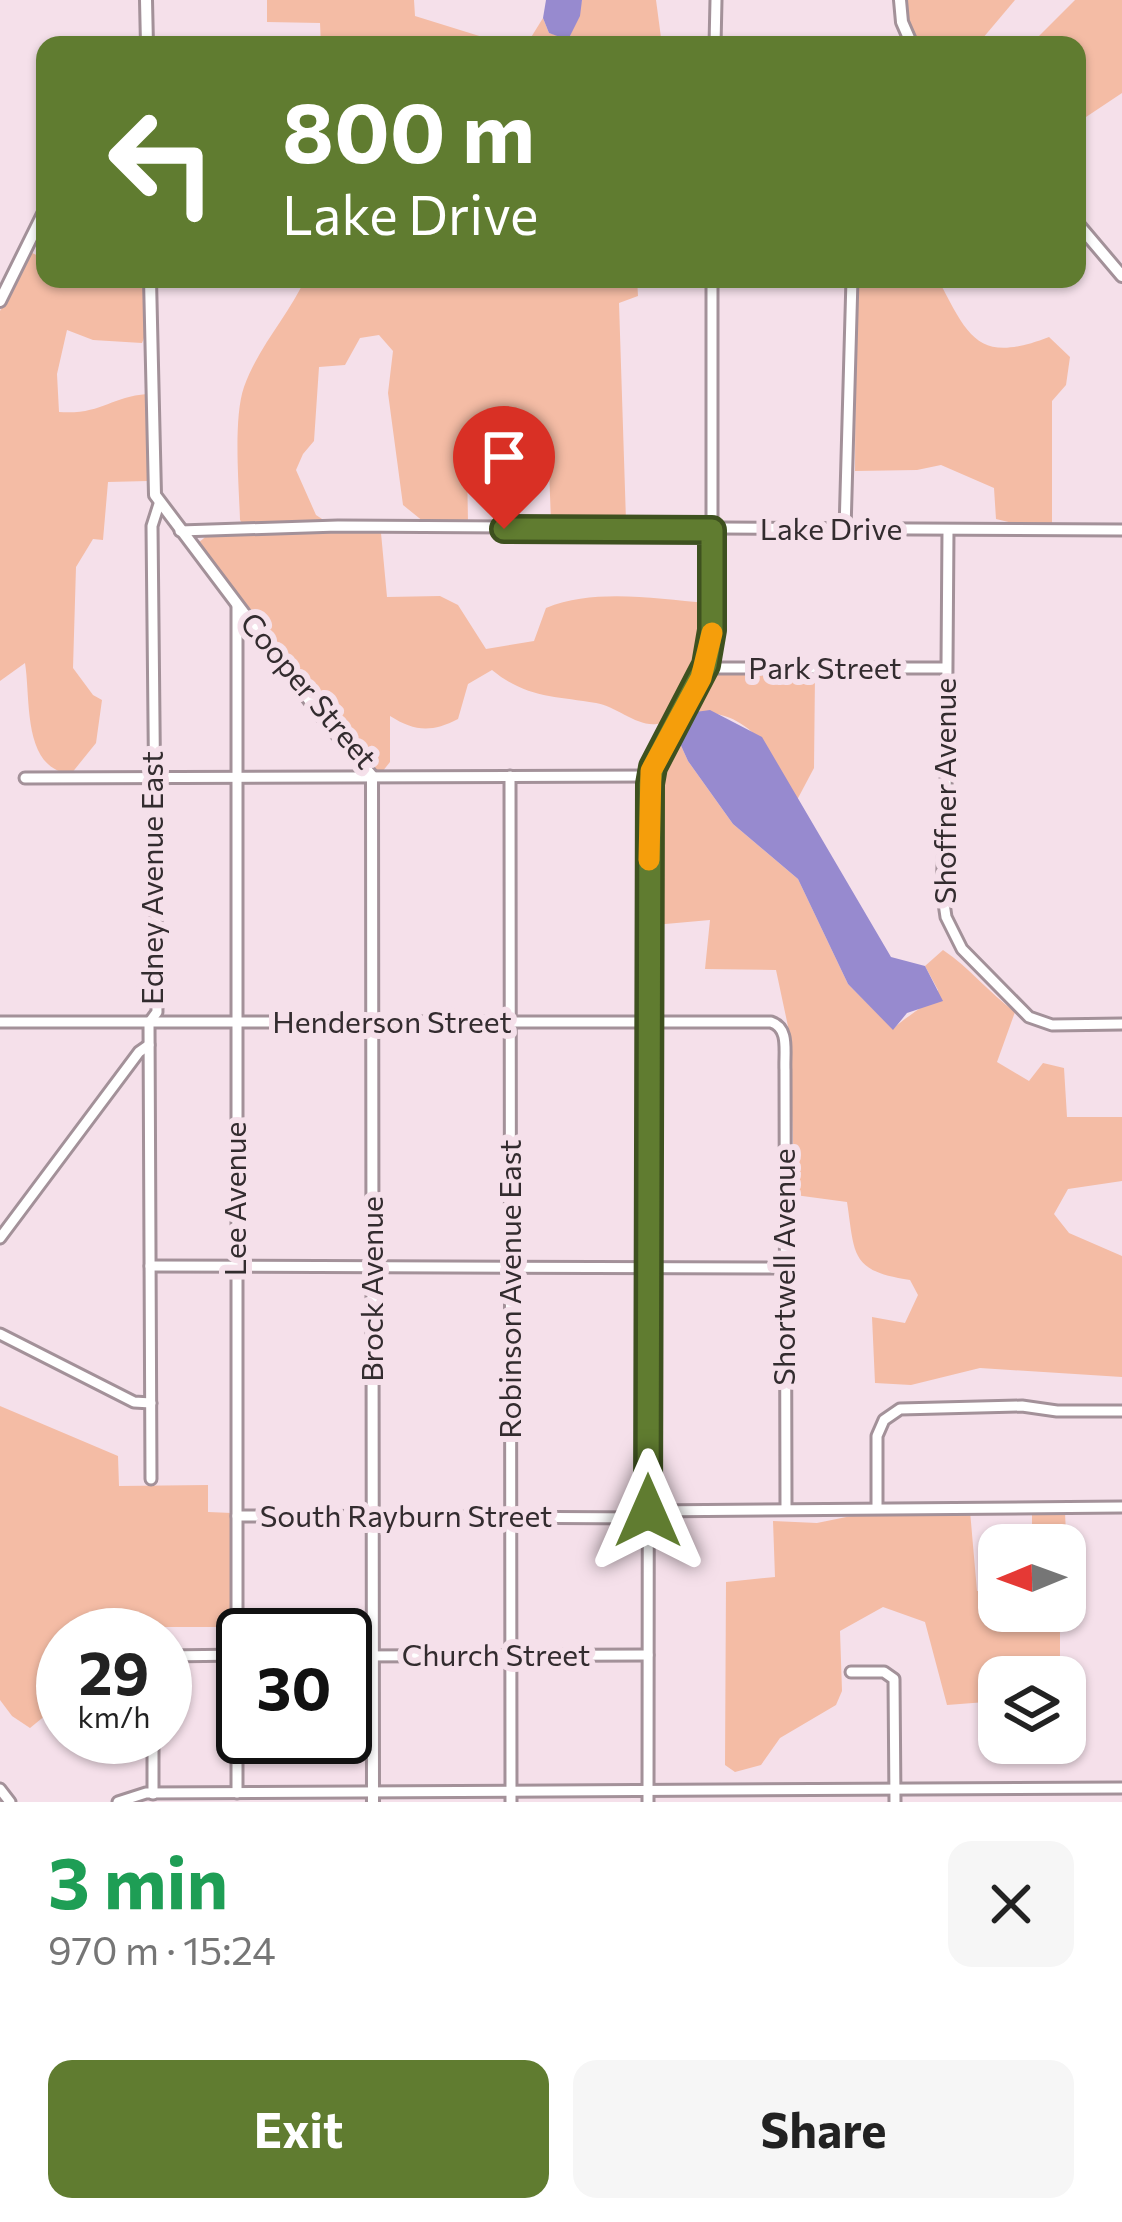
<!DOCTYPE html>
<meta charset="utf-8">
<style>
:root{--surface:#fff;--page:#f6f6f6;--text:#222;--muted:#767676;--accent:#607c30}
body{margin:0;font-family:Commissioner,sans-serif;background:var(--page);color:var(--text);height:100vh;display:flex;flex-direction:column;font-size:45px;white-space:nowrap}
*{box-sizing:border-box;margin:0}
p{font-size:39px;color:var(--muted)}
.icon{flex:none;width:66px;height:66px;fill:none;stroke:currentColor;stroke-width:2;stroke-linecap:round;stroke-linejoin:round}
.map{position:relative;height:1802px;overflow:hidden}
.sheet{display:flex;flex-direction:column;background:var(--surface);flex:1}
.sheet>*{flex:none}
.hud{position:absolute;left:36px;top:36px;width:1050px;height:252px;border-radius:24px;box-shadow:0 3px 9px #0004;background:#607c30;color:#fff;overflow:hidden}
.needle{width:78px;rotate:269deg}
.controls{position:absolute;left:978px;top:1524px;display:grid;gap:24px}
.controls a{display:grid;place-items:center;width:108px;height:108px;border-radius:24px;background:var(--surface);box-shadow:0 3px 9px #0004;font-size:60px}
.speed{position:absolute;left:36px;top:1608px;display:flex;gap:24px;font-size:60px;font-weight:700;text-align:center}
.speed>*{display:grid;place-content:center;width:156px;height:156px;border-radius:50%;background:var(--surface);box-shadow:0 3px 9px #0004;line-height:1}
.speed small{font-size:30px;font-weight:400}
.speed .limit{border:6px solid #111;border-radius:18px;background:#fff;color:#111}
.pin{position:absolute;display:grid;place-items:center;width:102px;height:102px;color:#fff;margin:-123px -51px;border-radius:50% 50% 50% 0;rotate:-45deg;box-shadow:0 0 12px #0007}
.pin .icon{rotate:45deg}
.me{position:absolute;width:132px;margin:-66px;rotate:0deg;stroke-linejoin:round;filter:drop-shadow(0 0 9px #0008)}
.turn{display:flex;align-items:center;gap:42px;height:252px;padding:0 48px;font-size:54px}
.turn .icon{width:156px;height:156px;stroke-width:2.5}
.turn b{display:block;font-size:84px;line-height:102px}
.round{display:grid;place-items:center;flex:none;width:126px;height:126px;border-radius:24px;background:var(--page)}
.overview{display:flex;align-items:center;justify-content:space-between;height:204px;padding:0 48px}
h1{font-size:72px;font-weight:700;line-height:90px;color:#1e9e55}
.cta{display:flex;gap:24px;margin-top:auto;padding:24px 48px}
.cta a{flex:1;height:138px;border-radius:24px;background:var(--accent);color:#fff;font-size:48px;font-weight:700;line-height:138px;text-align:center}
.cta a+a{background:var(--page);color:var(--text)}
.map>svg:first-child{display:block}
</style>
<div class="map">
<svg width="1122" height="1802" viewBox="0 0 1122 1802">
<rect width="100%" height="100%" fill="#f5e0ea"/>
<g fill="#f4bca5">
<path d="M267 0H414L415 16 489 39 493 45H321L320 23 267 22Z"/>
<path d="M582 0H656L662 45H513L530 39 543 18 549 33 569 39Z"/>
<path d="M905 0H1015L977 45H917L907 21Z"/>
<path d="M1075 0H1122V93L1077 123V45H1030Z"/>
<path d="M30 252 45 259V279L141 283C147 300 150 327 142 343L93 340 67 330 57 374 59 412C101 415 110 397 147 394L148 481 108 482 103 540 93 539 76 567 73 668 93 695 102 700 96 743 71 774C22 769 31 700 25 663L0 681V311Z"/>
<path d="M305 279H637L638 296 619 303 626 521 551 522 549 468 467 465 468 522H424L403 505 388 393 393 351 379 335 360 338 345 365 319 367 314 441 303 454 296 470 316 515 328 523 244 526 240 520C239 485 233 419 244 387 258 347 289 315 305 279Z"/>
<path d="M856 279H938C969 339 979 364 1049 337L1070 357 1066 385 1052 401V525L1026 526 996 519 994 488 941 465 917 470 855 471Z"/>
<path d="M338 531 381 533 387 597 440 596 458 605 486 649 534 641 546 608C596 588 655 599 707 603 708 635 696 718 657 724 637 727 616 706 596 703 554 696 526 698 492 670L468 684 458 719C431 733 414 731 390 716V762L382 772H375L323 710 198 543 209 534Z"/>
<path d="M708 673 815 675 814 768 797 800C771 753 751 706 687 713Z"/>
<path d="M678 739 688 761 733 824 798 879 848 984 893 1029C907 1015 927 1007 938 990L925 966 943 950C970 968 989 993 1015 1012L997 1062 1029 1081 1043 1063 1064 1068 1067 1117H1122V1181L1068 1189 1054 1214 1069 1233 1122 1256V1377L980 1368 911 1385 875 1383 872 1317 905 1323 918 1295 910 1280C850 1271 855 1255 847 1202L795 1195 789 1031 776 970 705 969 710 920 654 925 655 781Z"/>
<path d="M0 1406 118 1456 119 1486 208 1485V1512L232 1513V1627H161L142 1635H63V1701L30 1728 12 1716 0 1700Z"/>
<path d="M970 1511 977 1591 999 1590V1611H1060V1677H999V1701L947 1705 925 1622 883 1607 840 1631 842 1691 836 1705 780 1738 761 1765 735 1772 725 1765 726 1582 775 1577 773 1521 817 1523 866 1513Z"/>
<path d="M1032 1512 1065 1513 1069 1591 1065 1598V1545H1032Z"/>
</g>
<g fill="#978acf">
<path d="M546 0H582L580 16 568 40 549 33 543 18Z"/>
<path d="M710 710 762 737 891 957 925 966 943 1001 907 1013 893 1030 848 984 798 879 733 824 688 761 678 739 688 713Z"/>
</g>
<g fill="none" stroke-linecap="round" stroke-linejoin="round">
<defs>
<g id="minor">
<path d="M715 45 716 0"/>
<path d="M845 530 852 279"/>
<path d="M948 530 946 798 942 889 946 917 962 949 1029 1017 1052 1025 1122 1024"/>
<path d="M180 531 338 526 1122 530"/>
<path d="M237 605V1793"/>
<path d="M705 668H945"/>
<path d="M510 776 511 1802"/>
<path d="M25 778 650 776"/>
<path d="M0 1022H771C790 1028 784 1052 785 1070L786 1508"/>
<path d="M0 1238 139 1052 149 1045"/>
<path d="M150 1266 785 1268"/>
<path d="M0 1334 134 1402 151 1403"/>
<path d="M151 1479 149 1023 157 1012 152 526 159 504"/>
<path d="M877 1507V1436L884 1420 900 1409 1022 1406 1057 1411H1122"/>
<path d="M648 1511 1122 1507"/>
<path d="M237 1516 648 1518"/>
<path d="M165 1656 243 1655"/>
<path d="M345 1656 648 1655"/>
<path d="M851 1672H884L894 1679 895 1802"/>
<path d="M153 1737V1794"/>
<path d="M0 1789 10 1802"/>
<path d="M118 1802 146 1793 1122 1788"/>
<path d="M648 1802 649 784C656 736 700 692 712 641V279"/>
</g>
<g id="tertiary">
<path d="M146 0 147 45"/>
<path d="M900 0 902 22 912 45"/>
<path d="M1077 223 1122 276"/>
<path d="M150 279 155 495 319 713 372 776 373 1802"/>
<path d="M0 301 45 210"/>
</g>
</defs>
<use href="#minor" stroke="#a39199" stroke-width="15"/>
<use href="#tertiary" stroke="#a39199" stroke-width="16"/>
<use href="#minor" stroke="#fff" stroke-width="9"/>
<use href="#tertiary" stroke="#fff" stroke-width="10"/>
</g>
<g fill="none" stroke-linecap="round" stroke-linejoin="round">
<defs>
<path id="route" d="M504 529 712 530V630L706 665 653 767 650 784 648 1511"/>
</defs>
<use href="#route" stroke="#3e511f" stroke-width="30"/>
<use href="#route" stroke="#607c30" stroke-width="21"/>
<path stroke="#f59e0b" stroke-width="21" d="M649 860 651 771 701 678 712 633"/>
</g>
<g text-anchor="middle" stroke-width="12" stroke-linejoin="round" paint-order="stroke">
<g font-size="30" fill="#332c2f" stroke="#f5e0ea">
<text x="831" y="540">Lake Drive</text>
<text x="825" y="679">Park Street</text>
<text transform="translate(308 691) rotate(50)" y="10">Cooper Street</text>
<text transform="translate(946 791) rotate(-90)" y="10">Shoffner Avenue</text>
<text transform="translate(153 878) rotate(-90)" y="10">Edney Avenue East</text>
<text x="392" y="1033">Henderson Street</text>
<text transform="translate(236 1199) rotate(-90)" y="10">Lee Avenue</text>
<text transform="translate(785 1267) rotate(-90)" y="10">Shortwell Avenue</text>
<text transform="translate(373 1289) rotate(-90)" y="10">Brock Avenue</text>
<text transform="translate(511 1289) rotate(-90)" y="10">Robinson Avenue East</text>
<text x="406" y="1527">South Rayburn Street</text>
<text x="496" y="1666">Church Street</text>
</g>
</g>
</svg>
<div class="controls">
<a><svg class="needle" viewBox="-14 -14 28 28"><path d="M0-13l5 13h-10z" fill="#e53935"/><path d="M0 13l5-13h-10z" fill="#767676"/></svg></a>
<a><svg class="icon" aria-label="layers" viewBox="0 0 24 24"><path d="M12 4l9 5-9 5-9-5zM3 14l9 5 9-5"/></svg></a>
</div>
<div class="speed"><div>29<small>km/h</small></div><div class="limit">30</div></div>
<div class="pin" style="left:504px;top:529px;background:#d93025"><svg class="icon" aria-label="arrive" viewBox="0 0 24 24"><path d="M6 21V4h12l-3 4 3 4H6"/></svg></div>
<svg class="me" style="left:648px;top:1511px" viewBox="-20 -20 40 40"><path d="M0-17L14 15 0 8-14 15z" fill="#607c30" stroke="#fff" stroke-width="4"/></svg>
<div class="hud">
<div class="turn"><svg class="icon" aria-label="left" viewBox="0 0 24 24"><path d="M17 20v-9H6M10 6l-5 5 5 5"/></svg><div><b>800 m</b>Lake Drive</div></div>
</div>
</div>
<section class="sheet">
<div class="overview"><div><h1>3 min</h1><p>970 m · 15:24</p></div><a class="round"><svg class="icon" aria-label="close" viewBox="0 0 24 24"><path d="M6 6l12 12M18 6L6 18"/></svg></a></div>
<div class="cta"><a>Exit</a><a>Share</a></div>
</section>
